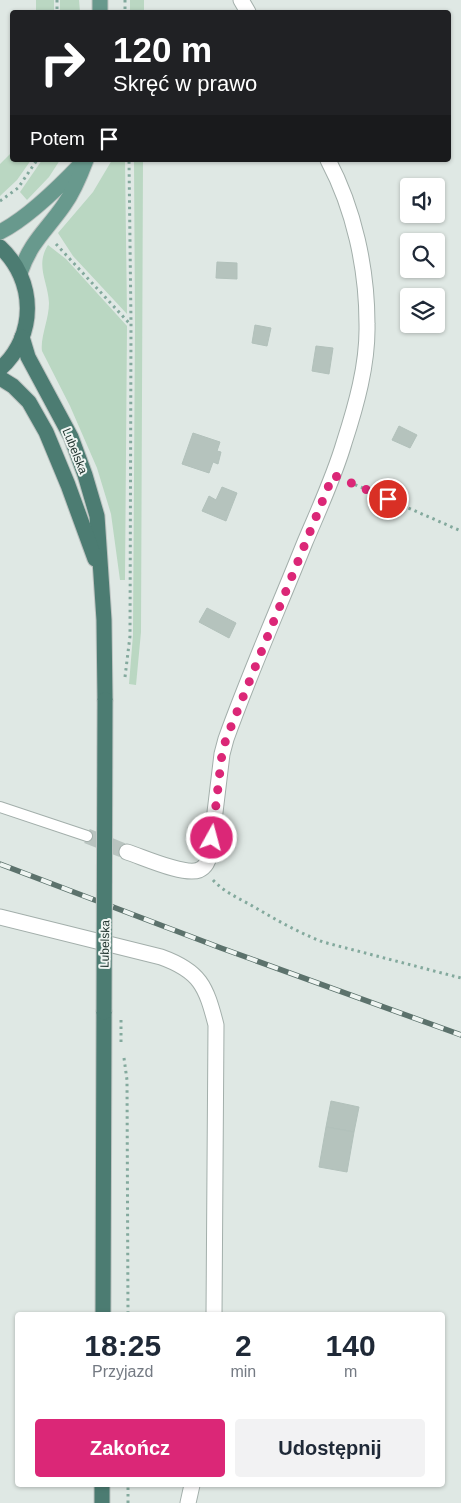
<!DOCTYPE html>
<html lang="pl">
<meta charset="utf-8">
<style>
:root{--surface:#fff;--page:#f2f2f3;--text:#1f2937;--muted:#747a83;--accent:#db2777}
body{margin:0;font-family:Helvetica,sans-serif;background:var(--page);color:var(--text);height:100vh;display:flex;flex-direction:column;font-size:19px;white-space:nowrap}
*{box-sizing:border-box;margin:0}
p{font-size:16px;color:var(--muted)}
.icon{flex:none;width:28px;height:28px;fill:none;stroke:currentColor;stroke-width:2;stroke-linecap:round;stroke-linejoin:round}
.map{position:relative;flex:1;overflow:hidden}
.panel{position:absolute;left:15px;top:1312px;width:430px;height:175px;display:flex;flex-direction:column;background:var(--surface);border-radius:5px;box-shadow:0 1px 4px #0004}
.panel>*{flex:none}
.banner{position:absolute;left:10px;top:10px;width:441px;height:152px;border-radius:5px;box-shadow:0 1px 4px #0004;background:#202124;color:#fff;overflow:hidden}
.controls{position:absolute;left:400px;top:178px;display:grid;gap:10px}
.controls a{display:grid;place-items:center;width:45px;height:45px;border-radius:5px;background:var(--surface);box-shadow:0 1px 4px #0004;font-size:25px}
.pin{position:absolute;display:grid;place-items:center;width:42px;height:42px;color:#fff;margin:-21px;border:2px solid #fff;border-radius:50%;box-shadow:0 1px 5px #0007}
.me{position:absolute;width:55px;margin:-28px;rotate:7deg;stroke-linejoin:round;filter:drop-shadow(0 0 4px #0008)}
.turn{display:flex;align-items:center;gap:18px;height:105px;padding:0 20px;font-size:22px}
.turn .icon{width:65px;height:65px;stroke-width:2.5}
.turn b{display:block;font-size:35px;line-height:42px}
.then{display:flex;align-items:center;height:48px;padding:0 20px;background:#0003;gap:10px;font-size:19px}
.eta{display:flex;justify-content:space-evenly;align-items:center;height:85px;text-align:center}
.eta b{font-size:30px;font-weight:600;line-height:35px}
.button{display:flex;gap:10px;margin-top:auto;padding:10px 20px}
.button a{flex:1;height:58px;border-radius:5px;background:var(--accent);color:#fff;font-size:20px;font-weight:600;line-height:58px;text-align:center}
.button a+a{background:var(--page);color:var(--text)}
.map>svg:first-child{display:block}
</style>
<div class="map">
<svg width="461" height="1503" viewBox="0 0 461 1503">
<rect width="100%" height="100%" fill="#dfe8e4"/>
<g fill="#bad7c2">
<rect x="36" y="0" width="18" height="12"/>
<path d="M60 0H79L80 12H60Z"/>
<rect x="130" y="0" width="14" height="12"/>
<path d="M12 152V160H31L17 180 0 196V164Z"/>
<path d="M42 160H60L49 177 27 200 20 192Z"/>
<path d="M112 160H125L127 314 73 256 58 233 93 192Z"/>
<path d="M134 160H143L141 632 136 685 129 684 133 635 135 325Z"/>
<path d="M48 245 66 259 127 326 125 580H120L111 514 97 468 70 406 42 351C40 338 49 319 49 303 48 281 35 266 48 245Z"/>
</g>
<g fill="#b5c3bd" stroke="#b2c1bb">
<path d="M217 262 237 263V279L216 278Z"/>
<path d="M255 325 271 328 267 346 252 343Z"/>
<path d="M316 346 333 348 329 374 312 371Z"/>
<path d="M399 426 417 435 410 448 392 440Z"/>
<path d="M193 433 220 442 217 451 221 452 218 464 213 462 209 473 182 464Z"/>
<path d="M222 487 237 493 226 521 202 511 209 496 216 500Z"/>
<path d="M207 608 236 623 229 638 199 622Z"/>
<path d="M331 1101 359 1107 354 1132 326 1127Z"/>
<path d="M326 1127 354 1132 347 1172 319 1167Z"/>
</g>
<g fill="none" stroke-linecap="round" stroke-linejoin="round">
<path stroke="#b9c4c0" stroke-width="15" stroke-dasharray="15 8" stroke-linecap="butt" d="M87 836 127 852"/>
<defs>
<path id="service" d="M0 807 87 836"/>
<g id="minor">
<path d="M241 0 248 12"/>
<path d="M127 852C143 857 184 876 199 870 206 867 208 861 210 854L222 754 226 739C250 672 279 607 305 542 319 509 334 477 344 443 356 406 368 364 367 324 367 268 354 209 328 160"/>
<path d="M0 917 161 957C200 971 206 986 216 1025L214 1315"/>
<path d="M188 1503 192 1485"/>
</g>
<g id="primary">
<path d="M100 0V12"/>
<path d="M0 232C26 219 62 184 82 163"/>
<path d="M20 273C31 241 46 231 64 205 74 191 80 176 86 160"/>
</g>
<g id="trunk">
<path d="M0 247C36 280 37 336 0 369"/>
<path d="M22 337 28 357 71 437 85 475 97 516 104 620 105 700"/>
<path d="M0 378 13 386 29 402 46 432 68 485 95 559"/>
<path d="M103 1315 104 1012"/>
<path d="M102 1503V1485"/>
</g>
</defs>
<use href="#service" stroke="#a3afab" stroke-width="12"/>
<use href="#minor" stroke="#a3afab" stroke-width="17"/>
<use href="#primary" stroke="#bdc3c1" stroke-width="17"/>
<use href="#trunk" stroke="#bdc3c1" stroke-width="17"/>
<g stroke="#83a99d" stroke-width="3" stroke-dasharray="2.5 4" stroke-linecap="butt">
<path d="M57 0V12"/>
<path d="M125 0V12"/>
<path d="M0 201 18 188 37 160"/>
<path d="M56 244 130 324"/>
<path d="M349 482 461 531"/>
<path d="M125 677 130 636 131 324 129 160"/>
<path d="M213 880C223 891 236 897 249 904 273 918 297 932 323 942L461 978"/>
<path d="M124 1058 127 1080 128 1315"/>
<path d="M128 1503V1485"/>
</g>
<use href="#service" stroke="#fff" stroke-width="10"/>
<use href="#minor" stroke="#fff" stroke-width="15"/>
<use href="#primary" stroke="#68998d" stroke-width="15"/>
<use href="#trunk" stroke="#4c7c72" stroke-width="15"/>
<defs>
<path id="rail" d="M0 864 221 948 461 1035"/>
</defs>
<use href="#rail" stroke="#5c726c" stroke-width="5.5"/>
<use href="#rail" stroke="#eff5f2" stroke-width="4" stroke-dasharray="11" stroke-linecap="butt"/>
<defs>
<path id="trunk-bridge" d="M104 1012 105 700"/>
</defs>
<use href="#trunk-bridge" stroke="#bdc3c1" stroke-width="17" stroke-linecap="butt"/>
<path stroke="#83a99d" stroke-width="3" stroke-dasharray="2.5 4" stroke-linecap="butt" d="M121 1042V1020"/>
<use href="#trunk-bridge" stroke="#4c7c72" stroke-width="15"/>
</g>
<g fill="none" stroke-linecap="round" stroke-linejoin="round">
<path stroke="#db2777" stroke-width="9" stroke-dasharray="0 16.2" d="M212 838 222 754 226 739 333 475 388 499"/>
</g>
<g text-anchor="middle" stroke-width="4" stroke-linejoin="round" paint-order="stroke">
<g font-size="12" fill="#223631" stroke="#eff5f2">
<text transform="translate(75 451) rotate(68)" y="4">Lubelska</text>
<text transform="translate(105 944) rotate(-89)" y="4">Lubelska</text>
</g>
</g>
</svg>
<div class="controls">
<a><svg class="icon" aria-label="sound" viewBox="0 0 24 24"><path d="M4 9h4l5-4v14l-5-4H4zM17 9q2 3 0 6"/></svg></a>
<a><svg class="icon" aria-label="search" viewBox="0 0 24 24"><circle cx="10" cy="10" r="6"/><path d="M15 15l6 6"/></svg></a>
<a><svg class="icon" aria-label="layers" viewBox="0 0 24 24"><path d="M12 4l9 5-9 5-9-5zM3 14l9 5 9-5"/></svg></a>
</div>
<div class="pin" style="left:388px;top:499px;background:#d93025"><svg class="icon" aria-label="arrive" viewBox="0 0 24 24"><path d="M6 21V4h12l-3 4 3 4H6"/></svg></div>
<svg class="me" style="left:212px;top:838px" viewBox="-20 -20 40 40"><circle r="17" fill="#db2777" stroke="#fff" stroke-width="3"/><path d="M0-11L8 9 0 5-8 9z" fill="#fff"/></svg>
<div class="banner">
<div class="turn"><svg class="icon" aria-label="right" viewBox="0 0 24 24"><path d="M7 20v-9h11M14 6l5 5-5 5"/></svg><div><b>120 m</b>Skręć w prawo</div></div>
<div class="then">Potem<svg class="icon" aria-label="arrive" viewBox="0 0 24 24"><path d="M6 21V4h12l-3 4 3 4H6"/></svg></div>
</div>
<section class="panel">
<div class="eta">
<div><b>18:25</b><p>Przyjazd</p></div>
<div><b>2</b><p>min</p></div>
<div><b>140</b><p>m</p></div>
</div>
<div class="button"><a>Zakończ</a><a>Udostępnij</a></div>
</section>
</div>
